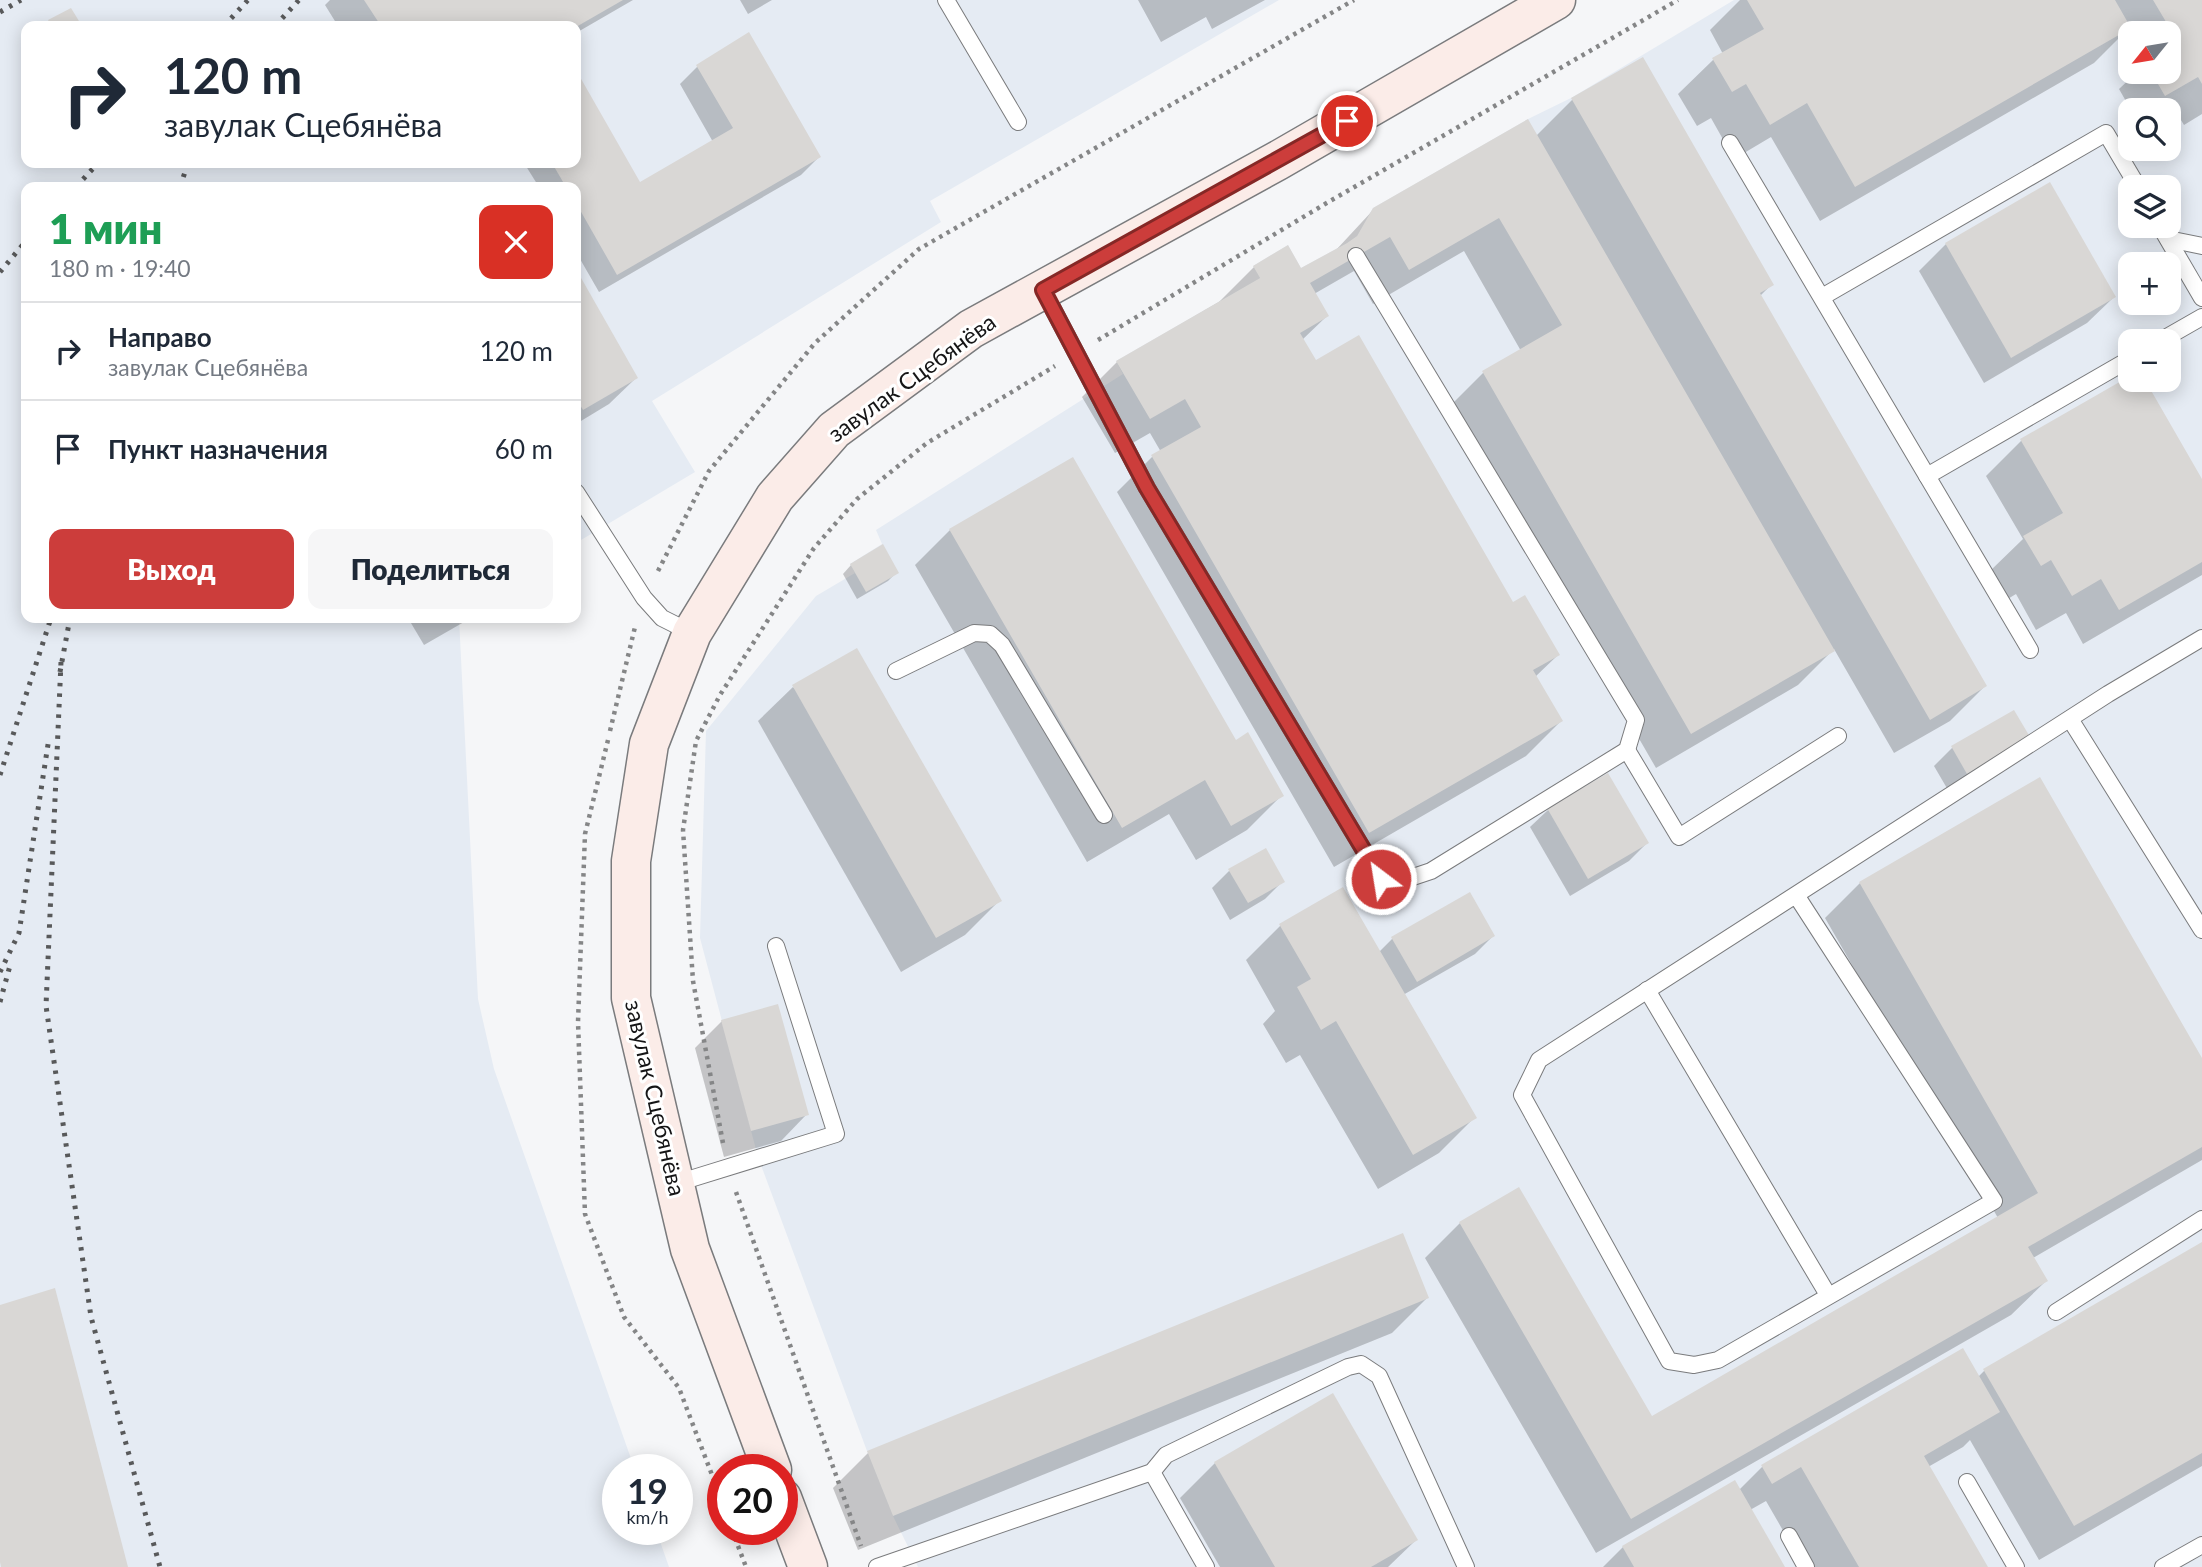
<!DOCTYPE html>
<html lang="ru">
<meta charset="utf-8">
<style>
:root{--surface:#fff;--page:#f6f6f7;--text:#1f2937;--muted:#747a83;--line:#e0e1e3;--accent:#cc3d3b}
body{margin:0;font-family:Lato,sans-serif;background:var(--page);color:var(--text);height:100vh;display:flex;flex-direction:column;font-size:26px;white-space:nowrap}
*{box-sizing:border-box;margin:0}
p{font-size:23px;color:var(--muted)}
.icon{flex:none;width:38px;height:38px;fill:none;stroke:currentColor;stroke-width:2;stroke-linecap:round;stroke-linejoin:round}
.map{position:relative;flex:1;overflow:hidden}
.drawer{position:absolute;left:21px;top:182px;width:560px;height:441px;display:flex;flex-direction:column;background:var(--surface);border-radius:14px;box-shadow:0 4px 18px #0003}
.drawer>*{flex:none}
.banner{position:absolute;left:21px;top:21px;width:560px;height:147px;border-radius:14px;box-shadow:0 4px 18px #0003;background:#fff;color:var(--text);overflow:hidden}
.needle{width:46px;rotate:240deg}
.tools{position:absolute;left:2118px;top:21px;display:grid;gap:14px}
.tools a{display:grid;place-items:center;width:63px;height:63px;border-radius:14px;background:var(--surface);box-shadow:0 4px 18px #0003;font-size:35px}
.speed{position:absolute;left:602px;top:1454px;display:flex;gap:14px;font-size:35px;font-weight:700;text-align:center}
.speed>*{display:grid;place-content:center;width:91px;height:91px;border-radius:50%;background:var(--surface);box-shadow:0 4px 18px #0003;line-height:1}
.speed small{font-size:18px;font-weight:400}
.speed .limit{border:10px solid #d22;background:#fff;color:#111}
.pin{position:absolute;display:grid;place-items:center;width:60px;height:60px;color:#fff;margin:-30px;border:4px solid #fff;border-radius:50%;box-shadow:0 2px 7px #0007}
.me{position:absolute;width:77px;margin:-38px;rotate:329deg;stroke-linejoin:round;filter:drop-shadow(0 0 5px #0008)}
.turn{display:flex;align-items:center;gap:24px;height:147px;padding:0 28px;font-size:32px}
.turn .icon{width:91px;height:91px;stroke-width:2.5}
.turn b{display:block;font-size:49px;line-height:60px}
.round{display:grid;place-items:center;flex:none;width:74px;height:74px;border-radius:14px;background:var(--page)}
.headline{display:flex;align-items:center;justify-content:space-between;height:119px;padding:0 28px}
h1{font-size:42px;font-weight:800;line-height:52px;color:#1e9e55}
.cta{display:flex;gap:14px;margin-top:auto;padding:14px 28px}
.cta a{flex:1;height:80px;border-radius:14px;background:var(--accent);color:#fff;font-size:28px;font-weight:800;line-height:80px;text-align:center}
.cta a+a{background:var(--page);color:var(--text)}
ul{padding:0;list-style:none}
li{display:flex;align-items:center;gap:21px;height:98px;padding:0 28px;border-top:2px solid var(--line)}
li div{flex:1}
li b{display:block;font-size:26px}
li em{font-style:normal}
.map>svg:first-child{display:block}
</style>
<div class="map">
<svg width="2202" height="1567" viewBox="0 0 2202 1567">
<rect width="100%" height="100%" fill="#f5f6f8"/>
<g fill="#e5ebf3" fill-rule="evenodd">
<path d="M0 0H1279L930 201 941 222 652 401 695 472 576 543V187H26V618H459L478 999 494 1069 635 1470H618V1530H656L669 1567H0ZM26 26H576V163H26Z"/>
<path d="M1734 0H2202V1567H918L893 1516 867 1451 758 1157 700 938 706 731 816 596 855 573 850 564 882 544 876 530 1123 374 1116 361 1260 278 1253 266 1288 245 1301 268 1347 243 1357 236 1373 208 1528 119 1571 98ZM2130 33H2168V72H2130ZM2130 110H2168V149H2130ZM2130 187H2168V226H2130ZM2130 264H2168V303H2130ZM2130 341H2168V380H2130Z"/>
</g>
<g fill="#0003">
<path d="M330 0H633L576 33V26H338L325 5Z"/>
<path d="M740 0H772L748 14Z"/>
<path d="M1138 0H1265L1212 29 1206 17 1161 42Z"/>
<path d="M1740 0H2202V114L2184 125 2170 102 2156 110H2131L2119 89 2137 72H2168V33H2131L2128 29 2094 63 1820 221 1771 137 1734 159 1711 118 1697 126 1678 94 1713 60 1723 54 1710 30Z"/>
<path d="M1642 59 1772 284 1760 296 1985 686 1950 721 1894 753 1834 649 1798 685 1656 768 1448 408 1483 373 1521 351 1464 251 1373 304 1354 271 1314 294 1327 316 1302 340 1315 363 1512 604 1558 655 1535 677 1561 721 1526 756 1334 867 1117 492 1152 457 1161 452 1150 433 1115 453 1082 397 1117 362 1219 302 1254 267 1301 270 1336 250 1374 209 1536 136 1572 100Z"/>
<path d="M698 66 819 157 801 175 599 292 576 252V187H539L524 163H576V74L639 184 713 142 680 84Z"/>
<path d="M1946 244 2114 297 2087 323 1984 383 1919 271Z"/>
<path d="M576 273 636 378 609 404 576 424Z"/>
<path d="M2130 380H2143L2202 483V575L2083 644 2066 613 2036 630 2016 594 2006 600 1989 572 2023 539 1986 476 2021 441Z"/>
<path d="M950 530 1235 742 1282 795 1247 830 1196 860 1169 814 1087 862 915 565Z"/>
<path d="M851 565 897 572 888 581 857 599 843 574Z"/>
<path d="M408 618H471L424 645Z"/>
<path d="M793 687 1000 900 965 935 901 972 758 721Z"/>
<path d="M2014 712 2010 755 1948 790 1934 766 1952 748Z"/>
<path d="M2039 780 2202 1062V1160L2033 1258 2046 1281 2011 1315 1596 1553 1425 1258 1460 1223 1651 1419 1998 1218 1825 918 1860 883Z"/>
<path d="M1548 810 1647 843 1629 861 1570 896 1530 827Z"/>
<path d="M1229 871 1283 881 1265 899 1230 920 1212 888Z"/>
<path d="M1281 925 1379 952 1392 939 1493 936 1475 954 1403 995 1474 1118 1439 1153 1378 1189 1300 1055 1286 1063 1263 1024 1275 1011 1246 960Z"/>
<path d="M722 1021 807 1114 781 1141 724 1157 695 1048Z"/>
<path d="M2202 1244V1466L2039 1560 1970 1440 1963 1447 1928 1467 1986 1567H1804L1766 1501 1750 1510 1783 1567H1603L1623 1547 1739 1490 1763 1466 1978 1377 1985 1370Z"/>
<path d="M1427 1298 1392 1333 858 1550 833 1488 868 1453Z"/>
<path d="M1215 1463 1416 1540 1388 1567H1220L1180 1498Z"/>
</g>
<g fill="#d9d7d5">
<path d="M364 0H623L576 27 381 26Z"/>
<path d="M1747 0H2115L2131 28 1855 187 1807 103 1770 125 1746 84 1732 92 1712 58 1764 29Z"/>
<path d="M2153 0H2202V84L2198 77 2165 96 2151 72H2168V48L2178 42Z"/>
<path d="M71 8 82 26H51L48 20Z"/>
<path d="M749 32 821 157 617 275 576 203V187H566L552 163H576V70L640 182 733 128 696 65Z"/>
<path d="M1643 57 1774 285 1760 293 1987 686 1930 720 1571 98Z"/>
<path d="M1528 119 1835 651 1691 734 1482 371 1562 325 1499 218 1409 270 1390 237 1310 283 1329 316 1300 333 1316 360 1359 335 1513 602 1525 595 1560 655 1533 670 1563 721 1369 833 1151 455 1201 427 1185 399 1150 419 1116 361 1260 278 1253 266 1288 245 1301 268 1347 243 1357 236 1373 208Z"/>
<path d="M2050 182 2116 297 2011 358 1945 243Z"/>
<path d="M576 269 638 378 583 410 576 398Z"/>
<path d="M2130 376V380H2145L2202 479V562L2119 610 2101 579 2072 596 2051 560 2041 566 2023 536 2063 513 2020 439Z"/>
<path d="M1073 457 1236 740 1248 732 1284 796 1231 826 1205 780 1122 828 949 529Z"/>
<path d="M883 544 899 573 866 592 850 564Z"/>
<path d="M857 648 1002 901 936 938 792 685Z"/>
<path d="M2014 710 2030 737 1967 774 1951 746Z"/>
<path d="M1608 773 1649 843 1588 879 1547 808Z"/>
<path d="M2040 777 2202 1058V1147L2028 1247 2048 1281 1631 1519 1459 1222 1519 1187 1652 1416 2038 1193 1859 882Z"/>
<path d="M1266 848 1285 882 1248 903 1228 869Z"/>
<path d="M1343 887 1477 1118 1413 1155 1336 1021 1321 1030 1297 987 1311 979 1279 924Z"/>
<path d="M1470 892 1495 936 1417 982 1391 937Z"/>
<path d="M778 1004 809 1115 751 1131 721 1020Z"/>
<path d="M1403 1233 1429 1298 893 1516 867 1451Z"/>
<path d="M2202 1242V1453L2074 1526 1983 1369Z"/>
<path d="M55 1288 128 1567H1L0 1562V1305Z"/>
<path d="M1963 1348 2000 1412 1924 1456 1988 1567H1859L1801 1467 1772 1484 1761 1465Z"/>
<path d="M1333 1393 1418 1540 1371 1567H1275L1214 1462Z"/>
<path d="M1735 1480 1785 1567H1634L1622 1546Z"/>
</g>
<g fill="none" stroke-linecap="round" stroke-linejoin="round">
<defs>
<g id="lane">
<path d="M946 0 1018 122"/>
<path d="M1730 143 2030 650"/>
<path d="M2160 226 2202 298"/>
<path d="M2168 239 2202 246"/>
<path d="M1043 290 1147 488 1381 879H1407L1431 871 1627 750 1636 720 1356 256"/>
<path d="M1822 297 2106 133 2138 187"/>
<path d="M2160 341 2202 317"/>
<path d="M1927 476 2130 359"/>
<path d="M576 492 644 598 662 618 692 633"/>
<path d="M896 671 974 633 990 634 1002 645 1104 815"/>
<path d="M2070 719 2202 930"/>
<path d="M1627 750 1679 837 1838 736"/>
<path d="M1796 895 1994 1201 1718 1360 1694 1365 1669 1361 1522 1095 1539 1060 2108 694 2202 638"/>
<path d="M1647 990 1828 1295"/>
<path d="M674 1184 836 1134 776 946"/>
<path d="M2056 1312 2202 1219"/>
<path d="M1152 1472 1206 1567"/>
<path d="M1967 1482 2016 1567"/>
<path d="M1789 1536 1806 1567"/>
<path d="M877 1567 1152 1472 1166 1455 1348 1367 1361 1364 1379 1376 1466 1567"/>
<path d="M2163 1567 2202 1545"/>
</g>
<g id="secondary">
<path d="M772 1470 690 1249 631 998V861L649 744 692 633 775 497 834 430 971 329 1277 161 1556 0"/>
<path d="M782 1498 808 1567"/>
</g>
</defs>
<use href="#lane" stroke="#7a7b7d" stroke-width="18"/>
<use href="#secondary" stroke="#7a7b7d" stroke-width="41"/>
<g stroke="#858687" stroke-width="4.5" stroke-dasharray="3.5 5" stroke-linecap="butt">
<path d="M1098 340 1325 204 1678 0"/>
<path d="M658 571 709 471 815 343 919 249 1354 0"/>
<path d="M610 731 635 627"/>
<path d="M608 740 585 834 578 1022 585 1214 624 1317 679 1388 723 1504"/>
<path d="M723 1143 693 981 683 830 696 741 720 695 814 548 857 499 927 443 1055 366"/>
<path d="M736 1192 861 1546"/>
<path d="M732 1530 746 1567"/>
</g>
<use href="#lane" stroke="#fff" stroke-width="16"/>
<use href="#secondary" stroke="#fbece8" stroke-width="38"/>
<g stroke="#58595a" stroke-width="5" stroke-dasharray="3.5 7" stroke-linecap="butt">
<path d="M0 12 21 0"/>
<path d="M224 26 248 0"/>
<path d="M275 26 299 0"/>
<path d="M76 187 98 163"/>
<path d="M180 187 188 163"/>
<path d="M0 272 26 241"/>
<path d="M61 662 46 1006 91 1317 160 1567"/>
<path d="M60 672 70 618"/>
<path d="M0 775 51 618"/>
<path d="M0 972 19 933 49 738"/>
<path d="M0 1002 11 962"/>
</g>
</g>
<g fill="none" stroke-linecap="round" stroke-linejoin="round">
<defs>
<path id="route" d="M1347 121 1043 290 1147 488 1381 879"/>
</defs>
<use href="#route" stroke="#852826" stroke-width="18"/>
<use href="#route" stroke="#cc3d3b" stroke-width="12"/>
</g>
<g text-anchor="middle" stroke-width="6" stroke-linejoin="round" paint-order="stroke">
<g font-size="23" fill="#151516" stroke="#fff">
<text transform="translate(912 378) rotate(-36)" y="8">завулак Сцебянёва</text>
<text transform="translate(655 1098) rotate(77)" y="8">завулак Сцебянёва</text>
</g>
</g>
</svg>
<div class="tools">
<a><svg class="needle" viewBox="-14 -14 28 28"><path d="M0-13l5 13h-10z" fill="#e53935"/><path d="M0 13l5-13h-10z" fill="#747a83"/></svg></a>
<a><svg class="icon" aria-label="search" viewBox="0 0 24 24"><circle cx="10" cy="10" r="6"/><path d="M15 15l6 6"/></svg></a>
<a><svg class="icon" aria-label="layers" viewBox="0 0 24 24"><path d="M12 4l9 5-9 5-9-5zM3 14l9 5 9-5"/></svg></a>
<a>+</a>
<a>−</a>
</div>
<div class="speed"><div>19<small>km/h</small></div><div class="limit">20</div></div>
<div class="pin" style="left:1347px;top:121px;background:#d93025"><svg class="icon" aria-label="arrive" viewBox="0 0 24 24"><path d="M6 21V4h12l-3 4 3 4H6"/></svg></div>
<svg class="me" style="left:1381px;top:879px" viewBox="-20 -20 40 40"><circle r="17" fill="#cc3d3b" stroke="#fff" stroke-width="3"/><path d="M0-11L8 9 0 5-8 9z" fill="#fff"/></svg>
<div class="banner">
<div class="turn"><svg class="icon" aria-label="right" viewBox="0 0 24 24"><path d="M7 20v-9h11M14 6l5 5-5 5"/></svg><div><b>120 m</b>завулак Сцебянёва</div></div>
</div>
<section class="drawer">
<div class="headline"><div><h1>1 мин</h1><p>180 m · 19:40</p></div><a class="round" style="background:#d93025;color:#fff"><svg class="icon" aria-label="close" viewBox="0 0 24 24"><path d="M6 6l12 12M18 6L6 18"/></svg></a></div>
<ul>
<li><svg class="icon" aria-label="right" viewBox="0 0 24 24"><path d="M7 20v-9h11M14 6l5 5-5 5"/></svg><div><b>Направо</b><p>завулак Сцебянёва</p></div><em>120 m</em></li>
<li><svg class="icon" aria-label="arrive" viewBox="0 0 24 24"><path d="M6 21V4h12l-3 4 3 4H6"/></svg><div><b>Пункт назначения</b></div><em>60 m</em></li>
</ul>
<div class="cta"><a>Выход</a><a>Поделиться</a></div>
</section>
</div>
